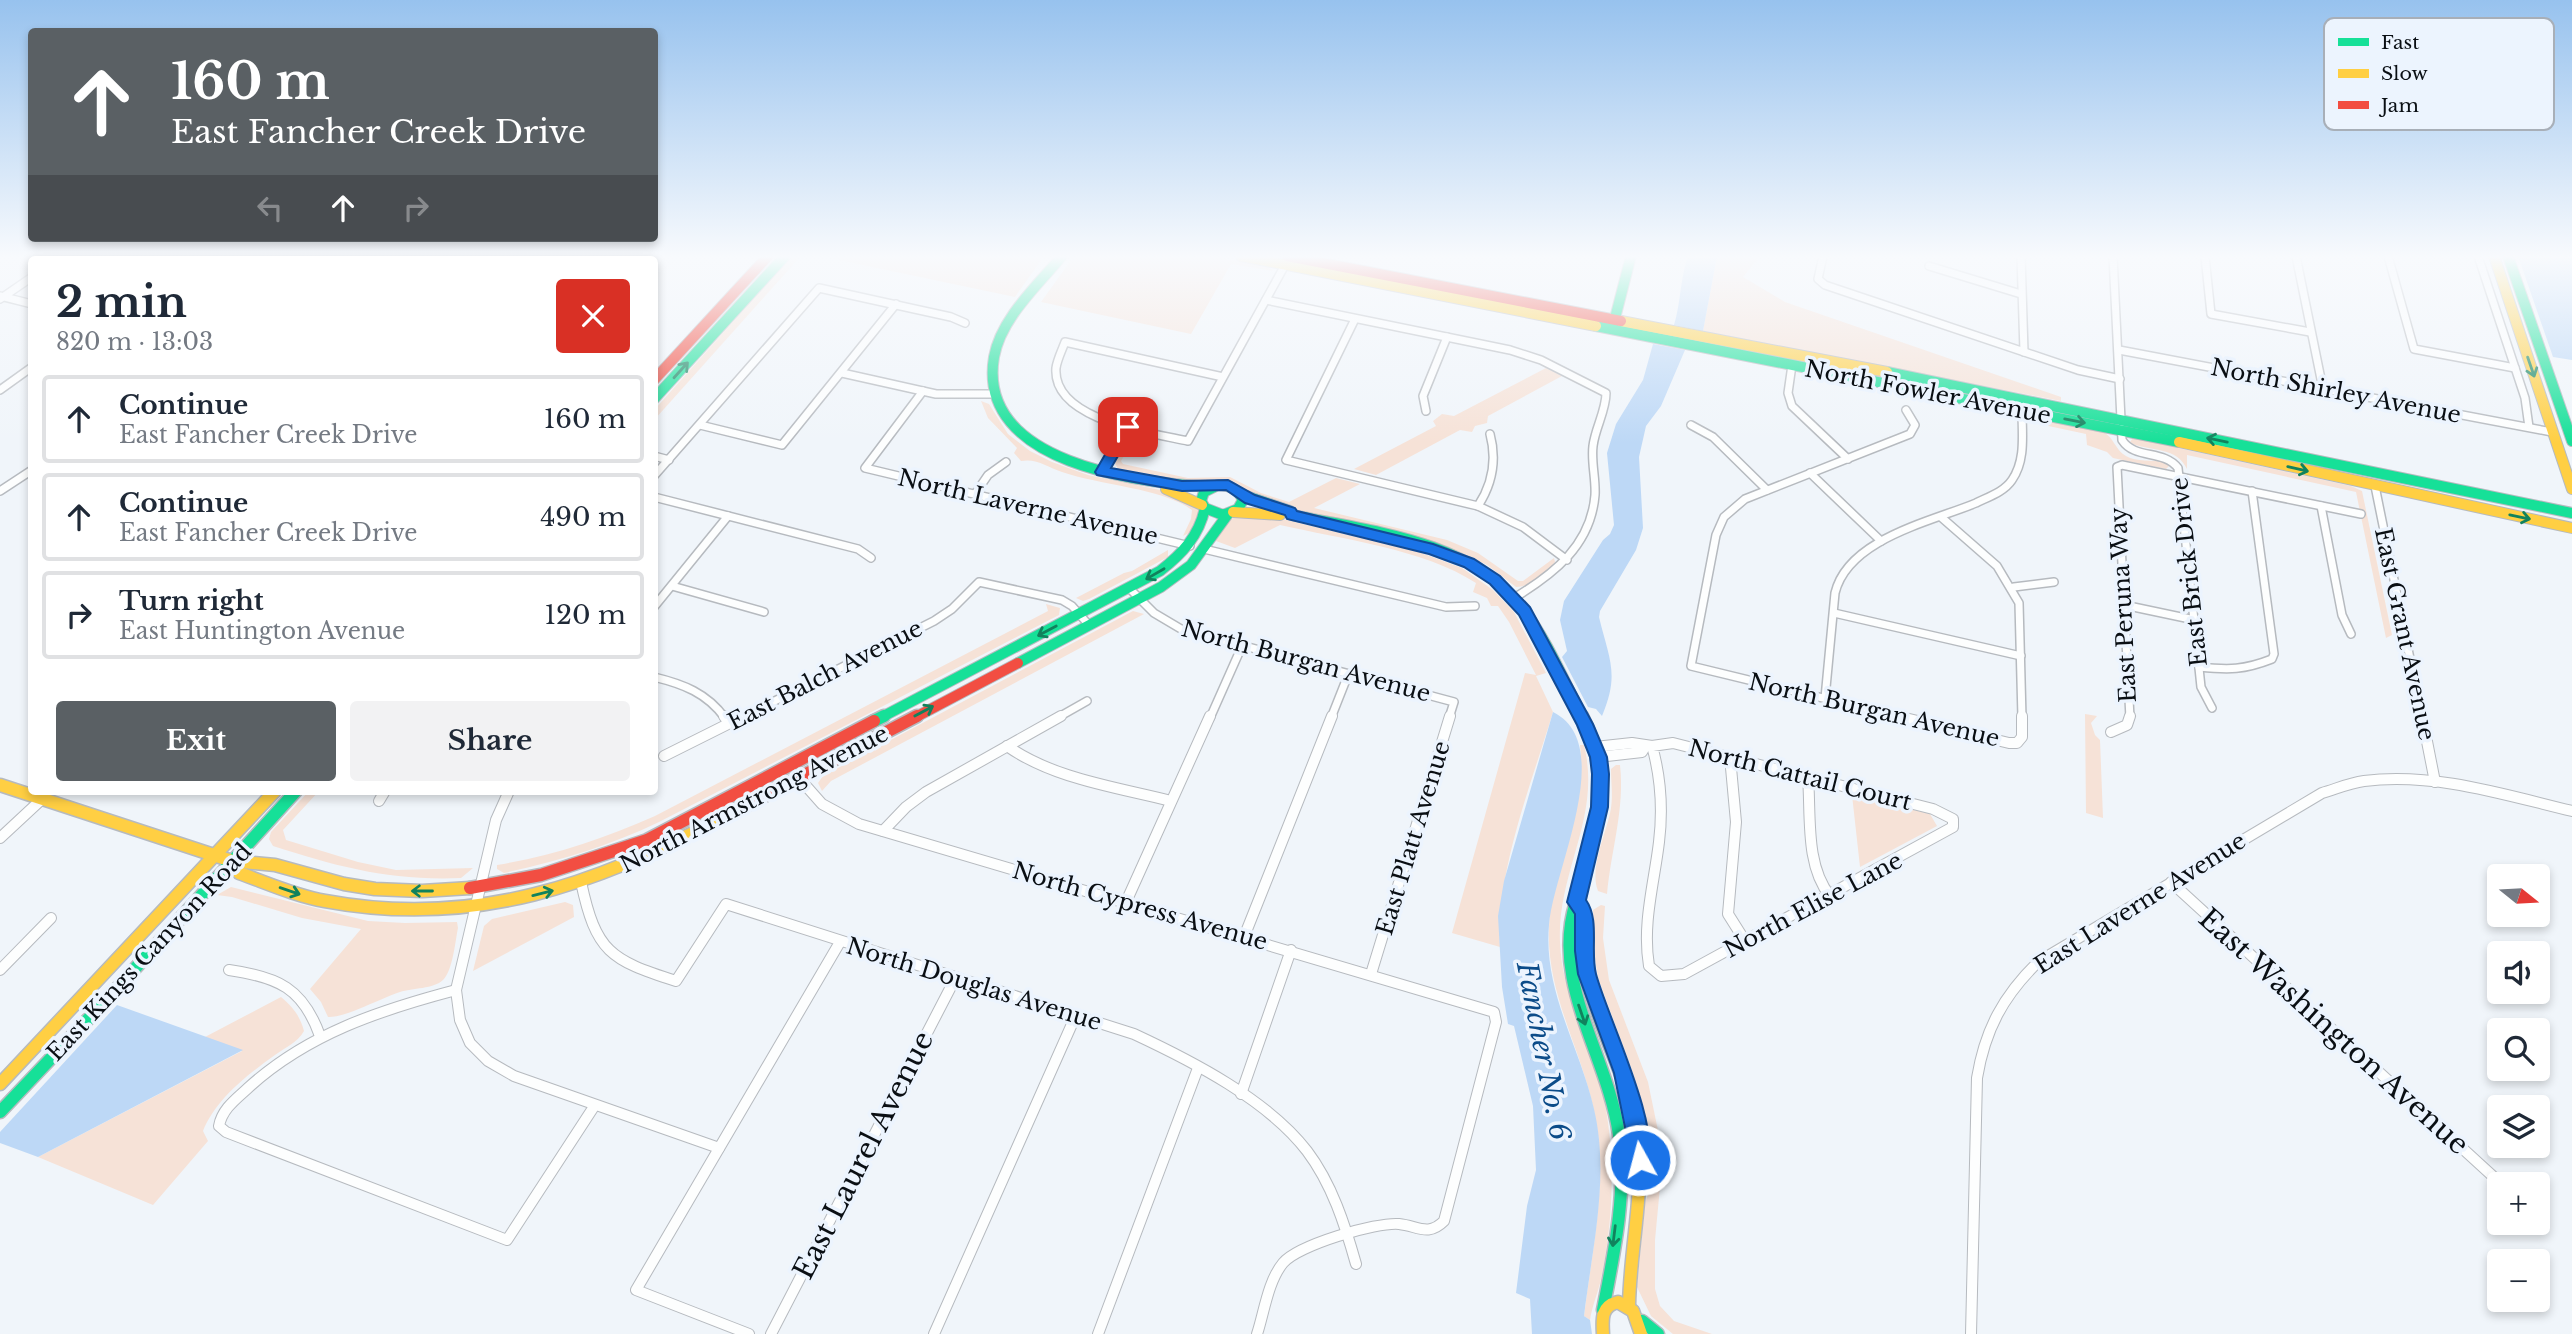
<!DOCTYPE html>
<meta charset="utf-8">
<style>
:root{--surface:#fff;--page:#f2f2f3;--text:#1f2937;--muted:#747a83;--line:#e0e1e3;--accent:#5a6064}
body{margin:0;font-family:"Libre Baskerville",serif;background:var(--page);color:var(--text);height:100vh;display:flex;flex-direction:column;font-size:26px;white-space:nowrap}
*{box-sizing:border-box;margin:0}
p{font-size:23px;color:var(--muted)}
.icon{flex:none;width:38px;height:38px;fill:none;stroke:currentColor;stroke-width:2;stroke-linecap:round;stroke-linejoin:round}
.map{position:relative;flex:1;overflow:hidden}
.sheet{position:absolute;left:28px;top:256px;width:630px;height:539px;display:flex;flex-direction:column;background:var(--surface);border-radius:7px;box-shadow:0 4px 10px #0003}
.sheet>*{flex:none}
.top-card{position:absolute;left:28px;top:28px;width:630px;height:214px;border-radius:7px;box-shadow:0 4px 10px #0003;background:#5a6064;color:#fff;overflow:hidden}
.needle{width:46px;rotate:108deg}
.buttons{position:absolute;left:2487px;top:864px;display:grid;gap:14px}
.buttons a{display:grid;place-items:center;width:63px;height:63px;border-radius:7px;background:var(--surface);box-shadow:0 4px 10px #0003;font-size:35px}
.pin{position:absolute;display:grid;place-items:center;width:60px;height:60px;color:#fff;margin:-30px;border-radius:14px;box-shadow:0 4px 10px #0006}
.me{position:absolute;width:77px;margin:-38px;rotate:353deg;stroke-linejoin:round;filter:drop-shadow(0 0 5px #0008)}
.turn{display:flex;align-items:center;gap:24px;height:147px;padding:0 28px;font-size:32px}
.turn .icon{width:91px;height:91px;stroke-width:2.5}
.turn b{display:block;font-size:49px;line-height:60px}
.lanes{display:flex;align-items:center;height:66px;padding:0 28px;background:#0003;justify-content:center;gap:35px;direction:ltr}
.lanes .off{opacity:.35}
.round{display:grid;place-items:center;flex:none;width:74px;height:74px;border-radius:7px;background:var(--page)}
.overview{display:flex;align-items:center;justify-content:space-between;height:119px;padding:0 28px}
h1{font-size:42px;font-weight:800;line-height:52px}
.action{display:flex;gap:14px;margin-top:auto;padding:14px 28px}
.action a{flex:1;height:80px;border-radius:7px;background:var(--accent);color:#fff;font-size:28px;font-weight:800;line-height:80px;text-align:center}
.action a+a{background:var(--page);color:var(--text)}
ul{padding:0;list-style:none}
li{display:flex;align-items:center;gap:21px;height:88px;margin:0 14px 10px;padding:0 14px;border:4px solid var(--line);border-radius:7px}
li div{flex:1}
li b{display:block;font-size:26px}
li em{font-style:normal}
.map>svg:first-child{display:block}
</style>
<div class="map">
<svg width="2572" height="1334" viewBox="0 0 2572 1334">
<rect width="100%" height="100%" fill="#f0f5fa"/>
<g fill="#f6e2d7">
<path d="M792 256H801L655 419V409Z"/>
<path d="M820 256H1044L1015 297Z"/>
<path d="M1074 256H1211L1268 267 1273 271 1231 264 1191 334 1041 302Z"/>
<path d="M1717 256H1760L1743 277 1785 302 2061 397V401L1703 331Z"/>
<path d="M1546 368 1562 376 1488 416 1487 423 1475 426 1472 432 1460 430 1376 475 1354 469 1436 426 1433 421 1442 414 1454 416Z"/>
<path d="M981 401 989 404 1008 434 1030 451 1052 462 1088 475 1165 491 1197 507 1199 512 1191 532 1183 536 1191 519 1192 510C1162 488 1099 485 1062 472 1047 467 1037 458 1021 461L1014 453 1017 448 988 418Z"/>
<path d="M2037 419 2103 432C2114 437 2115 450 2126 456 2136 462 2153 460 2165 462L2169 466 2166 469 2113 458 2107 452 2087 445 2086 434 2030 422Z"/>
<path d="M1137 434 1121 461 1123 464 1188 478 1230 477 1261 493 1289 502 1336 478 1360 484 1314 508 1447 540 1478 553 1518 581H1523L1554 558 1555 562C1547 572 1531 587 1516 587L1487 565 1444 545 1277 506 1254 497 1239 486 1198 484 1118 469 1115 463 1131 436Z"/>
<path d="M2133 438 2351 486 2362 491 2392 635 2386 638 2356 492 2187 455V469C2177 447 2151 451 2133 444L2130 442Z"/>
<path d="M1237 516 1279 518 1419 552 1462 568 1493 590 1514 612 1546 673 1536 676 1553 712C1531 785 1496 871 1500 947L1452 933 1525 673 1536 675 1509 622 1498 606H1491L1487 598 1473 592 1476 583C1424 549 1341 539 1280 525L1235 548 1216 541 1227 522Z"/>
<path d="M1168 550V557L1089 599 1083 601 1076 598 1124 573 1132 571Z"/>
<path d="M1046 604 1060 608 1059 615 659 822C609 846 559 861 504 873L497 869V865C553 856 603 839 655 816L1048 611Z"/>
<path d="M1133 611 1144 614 831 781 822 791 818 783 823 776Z"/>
<path d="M2085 714 2097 716 2091 723 2095 735 2100 740 2103 818 2086 813Z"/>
<path d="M1580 745H1584C1602 817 1557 871 1560 942 1562 997 1590 1038 1602 1090 1616 1148 1614 1220 1601 1279 1598 1293 1592 1306 1590 1320L1584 1316C1592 1249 1609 1178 1594 1111 1581 1048 1546 993 1549 927 1551 865 1588 808 1580 745Z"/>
<path d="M1616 765H1620C1625 809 1611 850 1607 894L1598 891C1589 866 1607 833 1611 808 1613 795 1611 782 1611 769Z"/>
<path d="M309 791H319L283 830 286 840 358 862 396 870 473 868 461 878C391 881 338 867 273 846L269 839 271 832Z"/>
<path d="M1852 795 1930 814 1937 826 1860 867Z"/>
<path d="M231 887 368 921 405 923 457 922 458 928C455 942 453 970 443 980 434 989 412 988 400 992 381 998 345 1018 328 1017L321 1002 310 989 361 929 302 918 232 897 217 895Z"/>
<path d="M565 902 573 905 574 917 473 971 484 926 492 919Z"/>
<path d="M1601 905 1605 906 1603 938 1609 980 1648 1082 1663 1155 1655 1240V1289L1660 1306 1674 1321 1712 1334H1673L1651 1316 1637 1287 1645 1203 1651 1186 1649 1147 1633 1073 1598 978 1594 952 1593 910Z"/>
<path d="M281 997C293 1007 300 1016 304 1031 297 1043 286 1047 275 1055 247 1075 216 1099 203 1131L208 1141 153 1205 38 1157 242 1051 205 1037Z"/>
</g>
<g fill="#bdd8f6">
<path d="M1688 256H1717L1703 331 1674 325C1681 302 1680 279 1688 256Z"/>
<path d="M2518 256H2572V360L2553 357Z"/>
<path d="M1653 344 1685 350 1661 406 1646 426 1639 457 1643 528 1636 550 1600 611 1599 617C1609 659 1620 674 1602 716L1596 709 1588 707 1562 657 1567 651 1560 620 1564 601 1603 540 1610 534 1614 525 1607 453 1616 424 1643 380Z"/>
<path d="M1553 712C1618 744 1553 871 1549 925 1543 991 1580 1047 1594 1109 1610 1177 1592 1249 1584 1316L1590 1320 1592 1334H1532L1530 1299 1516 1293 1527 1206 1536 1170 1533 1106 1514 1026 1508 1024 1502 987 1498 916 1504 881Z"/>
<path d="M117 1005 243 1050 38 1157 0 1143V1132Z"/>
</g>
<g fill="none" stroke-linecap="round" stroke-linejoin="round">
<defs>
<g id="street-far1">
<path d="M1823 256 1818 279 1825 285 2078 370 2120 379"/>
<path d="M2021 256 2024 352"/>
<path d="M2113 256 2122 440C2135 460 2163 449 2178 468L2201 687 2212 708"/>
<path d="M2205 256 2211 314 2310 332"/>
<path d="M2296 256 2323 389"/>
<path d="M2388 256 2414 349 2515 368"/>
<path d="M2478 256 2525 398 2529 427"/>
<path d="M58 259 62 256"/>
<path d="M179 259 183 256"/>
<path d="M300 259 303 256"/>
<path d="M416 259 420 256"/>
<path d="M533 259 536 256"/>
<path d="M1929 266 2021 294"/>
<path d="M0 296 32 304"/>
<path d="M0 299 32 277"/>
<path d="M1266 300 1510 350 1541 360 1606 393C1606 411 1595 428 1593 446 1591 462 1596 479 1595 495 1591 545 1554 574 1514 598"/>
<path d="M1355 319 1286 460 1478 506 1523 527 1567 560"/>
<path d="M2119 350 2552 432"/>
<path d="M1792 365 1788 393 1792 406 1848 459"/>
<path d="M842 373 936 394H994"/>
<path d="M1223 377 1065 342C1062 350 1057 360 1056 368 1052 420 1151 433 1188 441L1285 265"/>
<path d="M0 390 32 367"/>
<path d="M923 391 865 468 1190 546"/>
<path d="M1426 411 1423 396 1447 337"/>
<path d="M700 425 782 445 896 304"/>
<path d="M1691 425 1713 437 1767 490"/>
<path d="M654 456 669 460"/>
<path d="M1102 472 1128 427"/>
<path d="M1810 473 1881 541"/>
<path d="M654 476 819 288 951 317 965 323"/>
<path d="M2375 486 2422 718"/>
<path d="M0 491 32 470"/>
<path d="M975 494 988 475 1006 462"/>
<path d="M654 497 858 549 871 558"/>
<path d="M1478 506C1493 483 1497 460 1490 434"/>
<path d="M2321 506 2342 615 2351 634"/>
<path d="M1941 517 1997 566 2019 603 2022 718"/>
<path d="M1204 549 1446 607 1475 606"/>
<path d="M672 586 764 612"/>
<path d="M2014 587 2054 582"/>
<path d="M1129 588 1154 613 1181 629 1454 702 1449 718"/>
<path d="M2124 605 2195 620"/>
<path d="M654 607 728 516"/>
<path d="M1834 613 2021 656"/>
<path d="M2199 667C2229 670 2244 670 2272 659L2274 654 2252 491"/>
<path d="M654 677C683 684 707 693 725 718"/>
<path d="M1825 698 1835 593C1848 539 1930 522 1976 503 1988 497 2004 492 2012 480 2026 460 2022 434 2022 411"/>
<path d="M741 718 934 621 952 609 979 582 1062 600 1072 606 1088 624"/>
<path d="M1057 718 1087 701"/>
<path d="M1210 718 1242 646"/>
<path d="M1331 718 1348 675"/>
<path d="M1905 718 1691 666 1716 535 1724 517 1745 499 1910 434 1915 425 1906 410"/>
<path d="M2130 718 2117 467 2122 465 2361 514"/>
</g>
<g id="street">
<path d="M724 716 729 723"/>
<path d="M1897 716 2009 743H2017L2022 737V716"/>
<path d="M2422 716 2435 782"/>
<path d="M2111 732 2127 725 2130 716"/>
<path d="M1673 743 1933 809 1953 819V827L1684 974 1661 976 1649 966C1642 924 1654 884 1659 842 1663 809 1661 778 1652 746Z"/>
<path d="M1007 746C1054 779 1116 787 1171 801"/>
<path d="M1595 747 1632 743 1652 746"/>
<path d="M664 756 744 716"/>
<path d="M1598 757 1642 752 1645 747"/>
<path d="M1730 757 1736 822 1728 914 1745 941"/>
<path d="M1808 777C1811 815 1805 865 1830 896"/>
<path d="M799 778 822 804 859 824 1494 1012 1496 1022 1444 1221C1428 1237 1418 1226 1399 1224 1376 1222 1298 1245 1283 1263 1268 1281 1264 1313 1257 1334"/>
<path d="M509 791 496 820 456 990 460 1020 470 1043 488 1061 514 1076 719 1148"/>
<path d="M379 801 385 791"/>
<path d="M883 831 906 807 926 792 1061 716"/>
<path d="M0 838 42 799"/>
<path d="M581 882C596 952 610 960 676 981L726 904 1134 1034C1192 1061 1268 1100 1307 1151 1332 1184 1345 1225 1356 1264"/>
<path d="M2171 882 2497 1180"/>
<path d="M1126 902 1210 716"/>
<path d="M1244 937 1332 716"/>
<path d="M0 970 51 918"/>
<path d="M229 970C278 977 303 988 320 1036"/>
<path d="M1371 974 1450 716"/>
<path d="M456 990C380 1010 307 1034 248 1088 236 1099 222 1109 219 1126L226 1132 507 1240 595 1105"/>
<path d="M1241 1094 1291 950"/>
<path d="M749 1334 636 1290 840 942"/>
<path d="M771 1334 956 977"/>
<path d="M934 1334 1076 1015"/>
<path d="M1098 1334 1198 1068"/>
<path d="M1971 1334 1977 1078C1985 1030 2003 996 2038 962L2322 793C2336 789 2349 783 2364 781 2434 772 2505 795 2572 811"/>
</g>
<g id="fast-far1">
<path d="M1062 256C1038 285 1001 318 994 357 976 464 1139 483 1213 487"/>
<path d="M2508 256 2572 441"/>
<path d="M1596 326 2179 442"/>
<path d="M1613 326 1631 256"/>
<path d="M1887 372 2572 513"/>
<path d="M654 399 785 256"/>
<path d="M1218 485C1230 485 1238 489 1243 500L1238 509 1223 515 1205 508 1201 501 1204 492Z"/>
<path d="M1243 495 1290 511 1292 515C1370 531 1467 539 1521 606 1546 638 1564 681 1583 718"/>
<path d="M1018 663 1161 587 1191 565 1228 514"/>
<path d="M880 718 1160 571C1182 554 1199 536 1205 508"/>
</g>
<g id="fast">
<path d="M874 721 884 716"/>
<path d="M1576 902C1593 832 1617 786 1582 716"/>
<path d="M1576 902C1550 983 1608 1055 1619 1135 1627 1193 1614 1253 1603 1310"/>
<path d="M0 1112 111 995 296 791"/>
<path d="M1642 1321 1658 1334"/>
</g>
<g id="slow-far1">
<path d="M1241 256 1596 326"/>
<path d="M2494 256 2572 489"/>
<path d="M1621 321 1887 372"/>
<path d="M2179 442 2572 528"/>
<path d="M1166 489 1202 505"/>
<path d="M1233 512 1280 515"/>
</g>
<g id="slow">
<path d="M0 785 232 861 275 865 344 884 375 889 422 891 470 888"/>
<path d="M232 861 239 873C267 883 296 896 325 901 475 929 598 884 728 815"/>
<path d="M1576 902C1589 930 1584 962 1591 991 1604 1042 1632 1087 1638 1139 1644 1194 1630 1250 1629 1305"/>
<path d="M0 1084 275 791"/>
<path d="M1603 1334C1602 1319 1601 1306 1618 1302L1633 1311 1641 1334"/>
</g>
<g id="jam-far1">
<path d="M1287 256 1621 321"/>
<path d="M654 380 768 256"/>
<path d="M914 718 1018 663"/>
</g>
<g id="jam">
<path d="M728 815 917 716"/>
<path d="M470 888 541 875 647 840 874 721"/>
</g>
</defs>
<use href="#street-far1" stroke="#b6babf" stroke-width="10"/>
<use href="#street" stroke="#b6babf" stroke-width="12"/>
<use href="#fast-far1" stroke="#b6babf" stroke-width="12"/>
<use href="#fast" stroke="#b6babf" stroke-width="15"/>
<use href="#slow-far1" stroke="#b6babf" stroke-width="12"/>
<use href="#slow" stroke="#b6babf" stroke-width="15"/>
<use href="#jam-far1" stroke="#b6babf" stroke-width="12"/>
<use href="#jam" stroke="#b6babf" stroke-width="15"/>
<use href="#street-far1" stroke="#fdfefe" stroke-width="7"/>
<use href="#street" stroke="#fdfefe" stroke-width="10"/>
<use href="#fast-far1" stroke="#16e098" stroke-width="10"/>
<use href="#fast" stroke="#16e098" stroke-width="12"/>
<use href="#slow-far1" stroke="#ffcf43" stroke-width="10"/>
<use href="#slow" stroke="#ffcf43" stroke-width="12"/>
<use href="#jam-far1" stroke="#f24e42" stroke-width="10"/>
<use href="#jam" stroke="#f24e42" stroke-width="12"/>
</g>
<defs><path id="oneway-shaft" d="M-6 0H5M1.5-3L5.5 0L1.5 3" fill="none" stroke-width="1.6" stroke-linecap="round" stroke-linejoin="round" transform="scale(1.75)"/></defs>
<g stroke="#11825d">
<use href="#oneway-shaft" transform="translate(2531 367) rotate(71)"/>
<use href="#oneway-shaft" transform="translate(681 370) rotate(-48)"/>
<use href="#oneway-shaft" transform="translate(2075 421) rotate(11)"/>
<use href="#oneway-shaft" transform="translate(2217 440) rotate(-168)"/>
<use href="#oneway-shaft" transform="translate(2298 469) rotate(13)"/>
<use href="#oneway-shaft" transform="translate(2520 517) rotate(12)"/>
<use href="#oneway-shaft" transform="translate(1155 574) rotate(150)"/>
<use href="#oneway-shaft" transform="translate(1047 631) rotate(152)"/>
<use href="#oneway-shaft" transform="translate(924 711) rotate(-28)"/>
<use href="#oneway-shaft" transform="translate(290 891) rotate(19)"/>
<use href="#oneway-shaft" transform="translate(422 891) rotate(180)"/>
<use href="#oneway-shaft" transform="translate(543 893) rotate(-14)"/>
<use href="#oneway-shaft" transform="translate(1582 1015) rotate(71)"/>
<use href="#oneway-shaft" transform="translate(1614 1236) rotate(97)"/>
</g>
<linearGradient id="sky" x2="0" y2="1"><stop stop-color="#97c2ee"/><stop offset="0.58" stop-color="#f8fafd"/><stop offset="1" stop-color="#f8fafd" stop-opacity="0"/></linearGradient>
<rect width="2572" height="443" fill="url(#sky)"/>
<path fill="#1a73e8" stroke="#114b97" stroke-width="2" d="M1128 422 1135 427 1111 468 1182 481 1228 480 1255 495 1295 508 1297 511 1433 544 1474 559 1500 576 1530 607 1593 724 1607 757 1609 774 1608 807 1586 900C1600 920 1590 951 1596 974 1607 1016 1663 1129 1647 1167L1640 1170 1633 1167 1614 1073 1578 974 1575 951V914L1567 902 1591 807 1592 774 1590 757 1577 725 1519 615 1490 584 1464 567 1429 554 1287 519 1285 515 1245 503 1226 490 1182 491 1097 475 1095 472 1121 427Z"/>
<g text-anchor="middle" stroke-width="7" stroke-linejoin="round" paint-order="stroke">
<g font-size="23" fill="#0a0f14" stroke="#ecf4fe">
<text transform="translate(2336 391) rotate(11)" y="8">North Shirley Avenue</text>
<text transform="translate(1928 392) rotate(11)" y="8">North Fowler Avenue</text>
<text transform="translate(1028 507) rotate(13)" y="8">North Laverne Avenue</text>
<text transform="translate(2189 572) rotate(-96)" y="8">East Brick Drive</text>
<text transform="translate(2123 605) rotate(-93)" y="8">East Peruna Way</text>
<text transform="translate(2405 634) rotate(78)" y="8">East Grant Avenue</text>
<text transform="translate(1306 661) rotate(15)" y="8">North Burgan Avenue</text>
<text transform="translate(825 675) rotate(-27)" y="8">East Balch Avenue</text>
<text transform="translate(1874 710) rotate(13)" y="8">North Burgan Avenue</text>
<text transform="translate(1800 775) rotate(14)" y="8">North Cattail Court</text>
<text transform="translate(754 799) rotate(-27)" y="8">North Armstrong Avenue</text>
<text transform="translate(1413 838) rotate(-73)" y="8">East Platt Avenue</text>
<text transform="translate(2140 903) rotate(-32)" y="8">East Laverne Avenue</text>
<text transform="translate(1813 905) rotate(-28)" y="8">North Elise Lane</text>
<text transform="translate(1140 906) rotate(16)" y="8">North Cypress Avenue</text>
<text transform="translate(149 952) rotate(-47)" y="8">East Kings Canyon Road</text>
<text transform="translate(974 984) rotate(17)" y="8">North Douglas Avenue</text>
</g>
<g font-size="28" fill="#0a0f14" stroke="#ecf4fe">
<text transform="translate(2334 1031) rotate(42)" y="10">East Washington Avenue</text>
<text transform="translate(863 1155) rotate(-63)" y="10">East Laurel Avenue</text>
</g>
<g font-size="28" font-style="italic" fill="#0c4c89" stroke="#ecf4fe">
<text transform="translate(1544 1051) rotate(79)" y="10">Fancher No. 6</text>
</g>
</g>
<rect x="2324" y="18" width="230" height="112" rx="10" fill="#ecf4fe" stroke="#a8afb8" stroke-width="2"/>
<rect x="2338" y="38" width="31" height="8" fill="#16e098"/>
<rect x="2338" y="69" width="31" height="9" fill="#ffcf43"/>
<rect x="2338" y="101" width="31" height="8" fill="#f24e42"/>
<g font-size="19" fill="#0a0f14">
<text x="2381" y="49">Fast</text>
<text x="2381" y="80">Slow</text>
<text x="2381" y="112">Jam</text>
</g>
</svg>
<div class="buttons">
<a><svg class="needle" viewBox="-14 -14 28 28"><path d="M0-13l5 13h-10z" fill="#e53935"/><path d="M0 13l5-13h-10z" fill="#747a83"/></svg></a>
<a><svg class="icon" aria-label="sound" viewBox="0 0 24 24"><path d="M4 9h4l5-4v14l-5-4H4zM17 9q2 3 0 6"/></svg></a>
<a><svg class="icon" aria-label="search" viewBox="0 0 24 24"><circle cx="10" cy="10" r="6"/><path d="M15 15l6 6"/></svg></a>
<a><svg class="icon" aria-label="layers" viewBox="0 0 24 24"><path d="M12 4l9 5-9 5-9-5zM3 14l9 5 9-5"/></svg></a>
<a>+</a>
<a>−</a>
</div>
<div class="pin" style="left:1128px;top:427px;background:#d93025"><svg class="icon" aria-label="arrive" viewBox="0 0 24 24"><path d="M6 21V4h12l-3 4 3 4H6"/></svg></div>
<svg class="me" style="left:1640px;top:1160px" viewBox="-20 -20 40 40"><circle r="17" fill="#1a73e8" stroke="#fff" stroke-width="3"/><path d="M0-11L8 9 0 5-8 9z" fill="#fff"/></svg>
<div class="top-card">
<div class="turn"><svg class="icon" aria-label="ahead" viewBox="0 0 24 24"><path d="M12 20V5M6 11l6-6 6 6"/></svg><div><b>160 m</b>East Fancher Creek Drive</div></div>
<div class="lanes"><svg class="icon off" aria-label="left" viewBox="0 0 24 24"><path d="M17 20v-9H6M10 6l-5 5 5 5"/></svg><svg class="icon" aria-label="ahead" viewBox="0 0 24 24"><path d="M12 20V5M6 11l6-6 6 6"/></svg><svg class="icon off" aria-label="right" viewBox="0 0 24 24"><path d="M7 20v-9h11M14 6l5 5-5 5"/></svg></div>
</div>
<section class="sheet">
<div class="overview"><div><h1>2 min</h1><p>820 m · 13:03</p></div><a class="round" style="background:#d93025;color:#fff"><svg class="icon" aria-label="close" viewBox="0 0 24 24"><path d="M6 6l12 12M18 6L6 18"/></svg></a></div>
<ul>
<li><svg class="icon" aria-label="ahead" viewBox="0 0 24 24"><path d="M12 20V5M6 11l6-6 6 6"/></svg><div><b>Continue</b><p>East Fancher Creek Drive</p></div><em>160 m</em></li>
<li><svg class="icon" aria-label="ahead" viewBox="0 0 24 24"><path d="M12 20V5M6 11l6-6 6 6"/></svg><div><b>Continue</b><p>East Fancher Creek Drive</p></div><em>490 m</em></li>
<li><svg class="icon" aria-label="right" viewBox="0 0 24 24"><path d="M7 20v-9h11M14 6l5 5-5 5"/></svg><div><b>Turn right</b><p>East Huntington Avenue</p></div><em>120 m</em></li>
</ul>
<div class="action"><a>Exit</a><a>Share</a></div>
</section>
</div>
